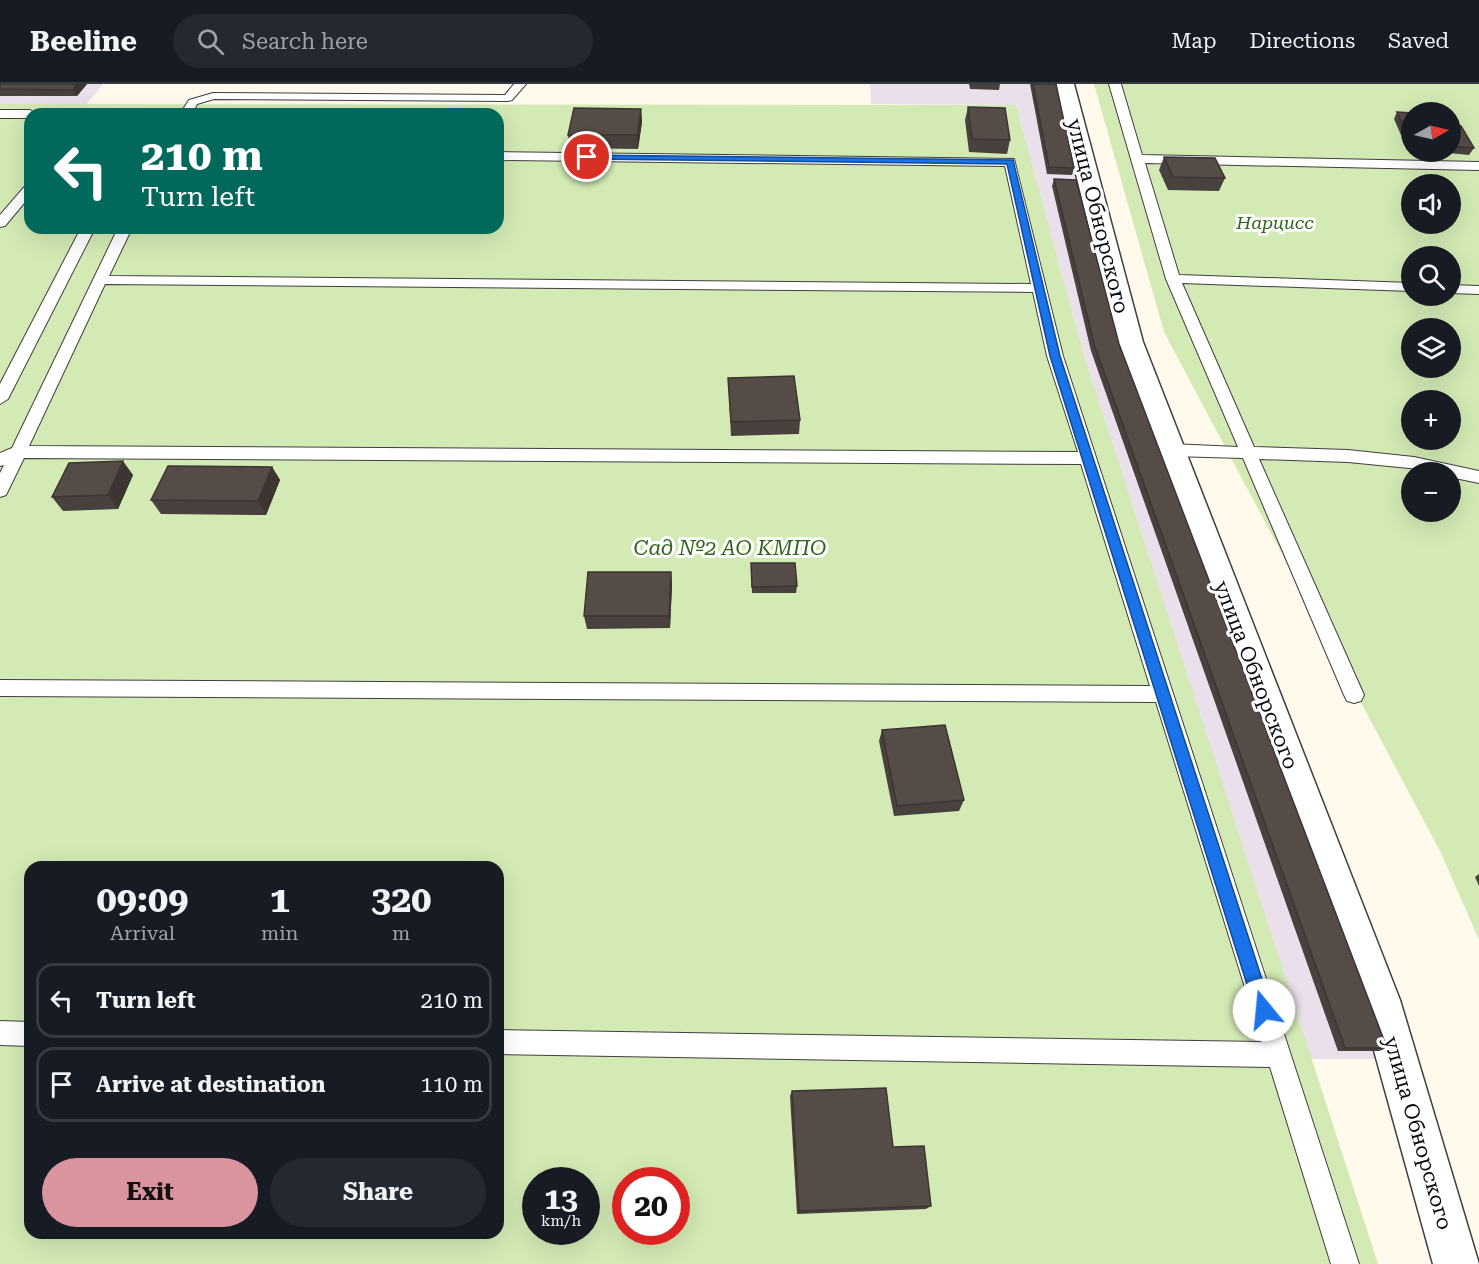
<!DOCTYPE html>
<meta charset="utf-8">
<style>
:root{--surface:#171b24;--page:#242831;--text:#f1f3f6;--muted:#9ea1a6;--line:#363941;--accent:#da949e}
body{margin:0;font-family:"Roboto Serif",serif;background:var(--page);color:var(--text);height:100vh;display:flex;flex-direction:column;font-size:22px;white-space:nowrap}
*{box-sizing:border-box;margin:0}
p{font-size:20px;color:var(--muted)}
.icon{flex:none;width:33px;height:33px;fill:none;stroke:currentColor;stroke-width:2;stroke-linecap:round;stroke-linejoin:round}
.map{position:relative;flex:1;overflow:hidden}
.panel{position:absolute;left:24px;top:777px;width:480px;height:378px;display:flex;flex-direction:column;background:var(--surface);border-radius:18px;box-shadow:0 6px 24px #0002}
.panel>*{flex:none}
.hud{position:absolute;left:24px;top:24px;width:480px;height:126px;border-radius:18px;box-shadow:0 6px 24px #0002;background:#00695c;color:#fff;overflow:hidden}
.needle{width:39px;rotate:82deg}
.tools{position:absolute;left:1401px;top:18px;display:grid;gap:12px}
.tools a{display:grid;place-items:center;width:60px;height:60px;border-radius:50%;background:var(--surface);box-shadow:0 6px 24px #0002;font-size:30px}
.speed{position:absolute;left:522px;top:1083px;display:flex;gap:12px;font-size:30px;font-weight:700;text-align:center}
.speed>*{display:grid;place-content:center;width:78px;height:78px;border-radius:50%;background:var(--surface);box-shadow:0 6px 24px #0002;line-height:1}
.speed small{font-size:15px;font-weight:400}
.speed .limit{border:9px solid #d22;background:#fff;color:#111}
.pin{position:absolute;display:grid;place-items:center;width:51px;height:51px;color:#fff;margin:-26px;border:3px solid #fff;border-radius:50%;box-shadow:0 2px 6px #0007}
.me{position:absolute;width:66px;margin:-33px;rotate:343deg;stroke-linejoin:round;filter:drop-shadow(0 0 4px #0008)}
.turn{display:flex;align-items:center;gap:21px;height:126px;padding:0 18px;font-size:27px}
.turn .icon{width:78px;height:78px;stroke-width:2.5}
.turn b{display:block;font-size:42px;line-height:51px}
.eta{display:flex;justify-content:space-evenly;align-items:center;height:102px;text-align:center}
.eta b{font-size:36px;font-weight:700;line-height:42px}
.button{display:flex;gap:12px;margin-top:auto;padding:12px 18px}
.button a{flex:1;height:69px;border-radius:36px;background:var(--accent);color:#111;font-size:24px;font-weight:700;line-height:69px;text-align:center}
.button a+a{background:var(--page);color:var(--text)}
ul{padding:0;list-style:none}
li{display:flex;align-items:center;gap:18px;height:75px;margin:0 12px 9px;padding:0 6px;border:3px solid var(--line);border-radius:18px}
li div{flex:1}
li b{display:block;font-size:22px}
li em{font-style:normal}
header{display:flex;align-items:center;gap:36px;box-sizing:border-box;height:84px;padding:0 30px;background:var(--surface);border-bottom:2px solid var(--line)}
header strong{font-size:28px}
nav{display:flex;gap:33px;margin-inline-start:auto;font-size:21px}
.search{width:420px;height:54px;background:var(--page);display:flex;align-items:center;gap:15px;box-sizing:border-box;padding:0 21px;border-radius:33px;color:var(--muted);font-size:22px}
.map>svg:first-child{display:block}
</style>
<header>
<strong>Beeline</strong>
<div class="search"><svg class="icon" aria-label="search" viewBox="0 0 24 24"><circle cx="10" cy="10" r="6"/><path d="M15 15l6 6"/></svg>Search here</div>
<nav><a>Map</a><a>Directions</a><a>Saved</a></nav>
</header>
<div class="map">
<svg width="1479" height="1180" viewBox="0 0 1479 1180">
<rect width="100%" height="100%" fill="#fffaeb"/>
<g fill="#e9e0eb">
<path d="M0 0H103L86 21 0 20Z"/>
<path d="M870 0H1058L1121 266 1390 975H1311L1083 268 1016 21 871 20Z"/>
</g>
<g fill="#d3eab4" fill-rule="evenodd">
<path d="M1094 0H1479V856L1441 769 1164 248ZM1412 28H1450V68H1412ZM1412 100H1450V140H1412ZM1412 172H1450V212H1412ZM1412 244H1450V284H1412ZM1412 316H1450V356H1412ZM1412 388H1450V428H1412Z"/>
<path d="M0 20 1016 21 1083 268 1378 1180H0ZM30 30H498V144H30ZM30 783H498V1149H30ZM536 1096H586V1148H536ZM626 1096H676V1148H626Z"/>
</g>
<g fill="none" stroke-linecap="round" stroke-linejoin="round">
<defs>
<g id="service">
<path d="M514 0H526L512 16 508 17 214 15 197 20 192 30H180L189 16 213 9 505 11Z"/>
<path d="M1109 0H1121L1142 71 1479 78V86L1145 79 1179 191 1412 199V207L1182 199 1254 363 1348 366 1414 373 1479 387V399L1450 393V388L1348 378 1259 375 1364 611 1361 617 1354 619 1347 617 1344 611 1243 374 1171 372 1163 366 1171 360 1238 363 1166 195Z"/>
<path d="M0 26H30L36 30H30V34H0Z"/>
<path d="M498 68 1014 75 1063 272 1359 1180H1331L1270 983 498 970V946L1262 958 1156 618 0 612V596L1150 602 1081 380 24 374 6 411 0 413V389L4 381 0 382V369L12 364 118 144H132L109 192 1031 200 1005 82 498 76ZM105 200 1033 208 1047 272 1078 368 29 362Z"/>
<path d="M30 100V112L5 142 0 143V131L26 101Z"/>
<path d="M81 144H95L8 315 0 320V300Z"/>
<path d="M1450 201 1479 202V210L1450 209Z"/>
<path d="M0 937 30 938V962L0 961Z"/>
</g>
<path id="minor" d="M1054 0H1074L1143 258 1400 916 1479 1180H1433L1360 916 1117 258Z"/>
</defs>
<use href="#service" stroke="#3f3f3f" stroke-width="2"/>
<use href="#minor" stroke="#3f3f3f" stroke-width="3"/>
<use href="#service" fill="#fff" fill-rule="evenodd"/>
<use href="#minor" fill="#fff" fill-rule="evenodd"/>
</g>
<g fill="#49413e">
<path d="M0 0H87L77 12H0Z"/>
<path d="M969 0H1000L999 6 970 5Z"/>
<path d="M1030 0H1056L1074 84 1072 91 1047 90Z"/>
<path d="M968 23 1010 56 1007 70 969 68 965 36Z"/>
<path d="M641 25 642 38 638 65 570 64 568 51Z"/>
<path d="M1397 28 1412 29V51H1401L1394 35Z"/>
<path d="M1450 41 1474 64 1469 71 1438 68H1450Z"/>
<path d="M1164 73 1225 94 1219 107 1168 106 1159 86Z"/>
<path d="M1054 95 1119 260 1387 964 1379 967H1338L1091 267 1052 102Z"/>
<path d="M728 294 800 336 799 350 731 352Z"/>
<path d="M272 383 280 396 266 431 161 430 151 416Z"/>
<path d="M133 391 118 425 63 427 52 413Z"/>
<path d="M751 486 797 502 796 509H752Z"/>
<path d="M671 488 672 501 670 544 587 545 584 532Z"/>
<path d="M882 646 964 716 959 727 894 732 879 657Z"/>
<path d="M1479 790V802L1475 793Z"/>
<path d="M792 1007 893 1063 931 1122 926 1125 797 1130 790 1012Z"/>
</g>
<g fill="#3c3532">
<path d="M77 0H87L77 12 73 6Z"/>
<path d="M641 25 642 38 638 65 637 51Z"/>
<path d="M123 377 133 391 118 425 108 411Z"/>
<path d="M272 383 280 396 266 431 258 417Z"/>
<path d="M671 488 672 501 670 544 669 532Z"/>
</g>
<g fill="#554c48" stroke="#3c3532" stroke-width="1.5">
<path d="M0 0H77L73 6 0 5Z"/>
<path d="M1033 0H1056L1074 84 1049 83Z"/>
<path d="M968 23 1005 24 1010 56 972 55Z"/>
<path d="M574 24 641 25 637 51H568Z"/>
<path d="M1397 28 1412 29V44H1404Z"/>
<path d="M1450 41 1461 42 1474 64 1450 62Z"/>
<path d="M1164 73 1215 74 1225 94 1173 93Z"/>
<path d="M1054 95 1076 96 1119 260 1387 964H1345L1094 260Z"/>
<path d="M794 292 800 336 731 338 728 294Z"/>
<path d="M123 377 108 411 52 413 69 379Z"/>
<path d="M168 382 272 383 258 417 151 416Z"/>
<path d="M751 479H795L797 502 752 503Z"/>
<path d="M588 488H671L669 532H584Z"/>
<path d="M945 641 964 716 897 722 882 646Z"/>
<path d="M886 1004 893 1063 924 1062 931 1122 799 1127 792 1007Z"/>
</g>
<path fill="#1a73e8" stroke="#114b97" stroke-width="1.5" d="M584 71 1013 76 1060 272 1272 926 1270 932 1264 934 1258 932 1255 926 1050 272 1007 80 587 75Z"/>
<g text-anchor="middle" stroke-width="6" stroke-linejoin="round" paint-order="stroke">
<g font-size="18" font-style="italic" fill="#2f651b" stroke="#fff">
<text x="1275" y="145">Нарцисс</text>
</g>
<g font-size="21" fill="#0c0c0c" stroke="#fff">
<text transform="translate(1098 132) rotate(76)" y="7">улица Обнорского</text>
<text transform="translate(1256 591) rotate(69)" y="7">улица Обнорского</text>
<text transform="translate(1418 1049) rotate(74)" y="7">улица Обнорского</text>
</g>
<g font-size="21" font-style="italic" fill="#2f651b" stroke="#fff">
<text x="730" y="471">Сад №2 АО КМПО</text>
</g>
</g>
</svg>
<div class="tools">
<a><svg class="needle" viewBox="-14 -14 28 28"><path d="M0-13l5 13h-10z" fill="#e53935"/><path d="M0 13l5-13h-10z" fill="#9ea1a6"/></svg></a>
<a><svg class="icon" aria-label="sound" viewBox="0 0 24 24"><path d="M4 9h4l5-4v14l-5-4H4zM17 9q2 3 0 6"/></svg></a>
<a><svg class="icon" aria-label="search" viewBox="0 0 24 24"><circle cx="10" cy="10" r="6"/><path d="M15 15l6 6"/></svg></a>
<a><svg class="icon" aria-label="layers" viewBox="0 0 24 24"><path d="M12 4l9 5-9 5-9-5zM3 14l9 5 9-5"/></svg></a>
<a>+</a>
<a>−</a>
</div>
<div class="speed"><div>13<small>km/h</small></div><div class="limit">20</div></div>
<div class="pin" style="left:587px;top:73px;background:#d93025"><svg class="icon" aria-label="arrive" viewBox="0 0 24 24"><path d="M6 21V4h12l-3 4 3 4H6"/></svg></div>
<svg class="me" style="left:1264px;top:926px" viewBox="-20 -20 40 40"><circle r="19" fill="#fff"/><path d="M0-13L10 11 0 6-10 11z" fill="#1a73e8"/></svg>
<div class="hud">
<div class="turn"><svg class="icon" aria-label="left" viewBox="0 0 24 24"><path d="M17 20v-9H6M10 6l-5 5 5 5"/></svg><div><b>210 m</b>Turn left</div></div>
</div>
<section class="panel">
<div class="eta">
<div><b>09:09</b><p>Arrival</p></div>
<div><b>1</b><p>min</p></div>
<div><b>320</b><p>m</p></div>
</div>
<ul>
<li><svg class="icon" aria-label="left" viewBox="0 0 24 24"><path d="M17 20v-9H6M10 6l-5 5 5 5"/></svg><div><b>Turn left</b></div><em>210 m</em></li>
<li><svg class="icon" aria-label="arrive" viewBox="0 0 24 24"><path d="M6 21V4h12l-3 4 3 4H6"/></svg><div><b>Arrive at destination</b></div><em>110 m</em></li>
</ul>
<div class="button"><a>Exit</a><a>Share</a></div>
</section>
</div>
